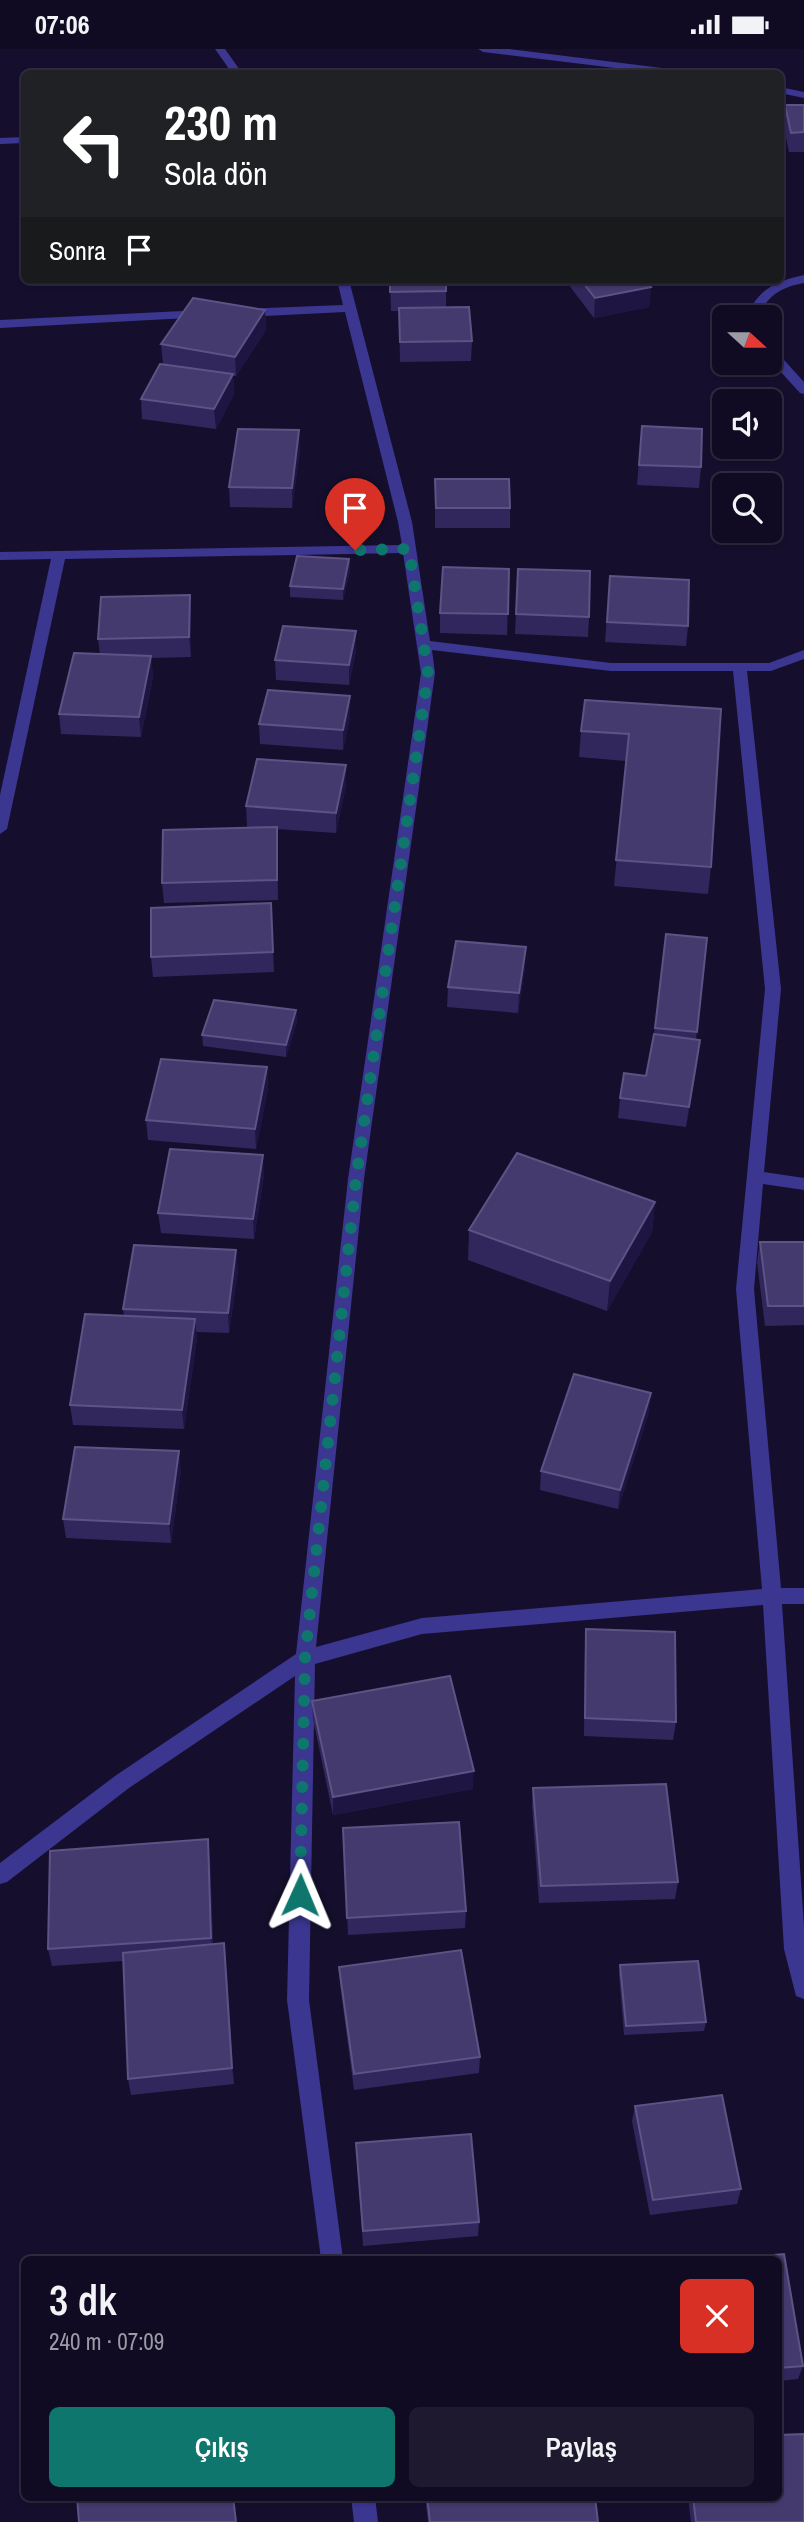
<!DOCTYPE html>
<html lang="tr">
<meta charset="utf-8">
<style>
:root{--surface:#100b22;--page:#1e192f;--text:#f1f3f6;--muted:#9c9ba5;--line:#302b40;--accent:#0f766e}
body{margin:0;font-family:"Archivo Narrow",sans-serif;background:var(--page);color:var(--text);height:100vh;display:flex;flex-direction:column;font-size:26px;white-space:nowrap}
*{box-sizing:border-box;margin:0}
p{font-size:23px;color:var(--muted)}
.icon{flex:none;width:38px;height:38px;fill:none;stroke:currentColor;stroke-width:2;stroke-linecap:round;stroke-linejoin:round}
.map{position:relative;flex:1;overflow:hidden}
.details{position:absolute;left:21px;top:2207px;width:761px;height:245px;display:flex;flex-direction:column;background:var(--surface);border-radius:10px;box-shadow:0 2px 5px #0004,0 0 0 2px var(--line)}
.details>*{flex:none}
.top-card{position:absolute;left:21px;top:21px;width:763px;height:214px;border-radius:10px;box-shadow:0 2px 5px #0004,0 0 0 2px var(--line);background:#202124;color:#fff;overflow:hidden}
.needle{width:46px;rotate:111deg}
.fabs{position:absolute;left:712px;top:256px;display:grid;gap:14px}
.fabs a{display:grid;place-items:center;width:70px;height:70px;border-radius:10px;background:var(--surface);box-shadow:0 2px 5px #0004,0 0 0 2px var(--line);font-size:35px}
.pin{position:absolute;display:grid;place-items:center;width:60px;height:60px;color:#fff;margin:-72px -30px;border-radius:50% 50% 50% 0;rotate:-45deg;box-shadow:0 0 7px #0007}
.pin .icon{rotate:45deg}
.me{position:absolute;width:77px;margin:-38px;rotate:1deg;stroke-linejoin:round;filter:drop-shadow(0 0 5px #0008)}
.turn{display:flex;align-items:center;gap:24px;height:147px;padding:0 28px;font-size:32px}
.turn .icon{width:91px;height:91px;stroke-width:2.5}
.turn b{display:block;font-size:49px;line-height:60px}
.then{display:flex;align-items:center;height:66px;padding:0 28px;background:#0003;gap:14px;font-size:26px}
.round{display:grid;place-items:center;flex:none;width:74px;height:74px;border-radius:10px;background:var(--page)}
.summary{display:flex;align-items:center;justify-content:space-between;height:119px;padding:0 28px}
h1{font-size:42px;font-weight:600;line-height:52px}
.primary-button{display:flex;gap:14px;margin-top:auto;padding:14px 28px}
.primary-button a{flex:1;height:80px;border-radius:10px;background:var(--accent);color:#fff;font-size:28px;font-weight:600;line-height:80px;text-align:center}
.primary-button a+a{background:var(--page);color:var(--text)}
.status{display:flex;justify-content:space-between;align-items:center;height:49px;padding:0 35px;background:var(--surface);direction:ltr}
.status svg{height:19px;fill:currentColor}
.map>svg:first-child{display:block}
</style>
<div class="status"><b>07:06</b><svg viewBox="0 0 49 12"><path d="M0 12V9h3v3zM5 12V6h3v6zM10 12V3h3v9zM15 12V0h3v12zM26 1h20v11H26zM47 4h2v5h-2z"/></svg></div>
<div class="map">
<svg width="804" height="2473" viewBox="0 0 804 2473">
<rect width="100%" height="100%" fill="#150f2d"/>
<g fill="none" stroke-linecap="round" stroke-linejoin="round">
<g fill="#3b3690" fill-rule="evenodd">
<path d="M478 0H509L678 21 683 24H656L483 3Z"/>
<path d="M780 38 804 43V49L780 44Z"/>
<path d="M804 226V234C782 238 767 246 759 268H747C757 240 777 232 804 226Z"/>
<path d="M770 299 774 300 804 333V345L800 344 770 311Z"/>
</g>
<g fill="#3b3690" fill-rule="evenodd">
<path d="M215 0H225L242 24H232Z"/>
<path d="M24 88V94L0 95V89Z"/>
<path d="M337 231H349L412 473 430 592 611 614H769L804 601V610L771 622H747L781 940 764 1123 804 1129V1141L763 1135 754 1240 781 1539H804V1555H782L804 1877V1950L796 1947 784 1900 763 1556 422 1585 315 1615 309 1951 343 2210H321L287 1951 295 1627 129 1739 7 1833 0 1835V1814L115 1727 296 1605 348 1130 421 624 403 504 65 510 7 780 0 785V746L51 510 0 511V503L402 496 398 473 345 263 242 268 236 264 242 260 343 256ZM432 601 611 622H733L765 940 736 1240 762 1540 422 1569 316 1598 364 1130 435 624Z"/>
<path d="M203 261 207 262V268L0 279V271Z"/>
<path d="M351 2448H375L378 2473H354Z"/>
</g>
</g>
<g fill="#32275c">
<path d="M785 56H804V103H789L783 75Z"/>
<path d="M62 231H101V235L63 236Z"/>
<path d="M106 231H166V232L106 234Z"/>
<path d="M390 231 446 242V259L472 292 471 312 400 313 399 262H391Z"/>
<path d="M565 231H645L651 238 649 258 594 269Z"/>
<path d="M265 261 266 281 236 327H233L234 345 216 380 142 370 141 350 163 315 161 295Z"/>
<path d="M642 377 701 418 699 439 637 436Z"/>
<path d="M300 401 292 459 230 458 229 438Z"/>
<path d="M435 430 510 459V479H435Z"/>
<path d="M349 510 350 522 343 551 290 548V537Z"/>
<path d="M509 520 507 586 440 584V564Z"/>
<path d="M518 520 589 568 588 588 515 585Z"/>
<path d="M610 527 688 577 686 597 605 593Z"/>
<path d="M191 566V608L151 609 153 628 141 688 61 685 59 665 100 605 98 590Z"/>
<path d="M356 582V602L349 636 276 631 275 611Z"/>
<path d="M350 647V668L343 701 260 695 259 675Z"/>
<path d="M721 660 711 818 708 845 614 837 626 712 579 708 581 682Z"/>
<path d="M346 736 336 784 277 780 278 851 164 854 162 834 257 778H247L246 757Z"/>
<path d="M271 854 274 923 153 928 151 908Z"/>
<path d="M666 885 707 889 696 990 698 1011 686 1078 618 1069 620 1049 646 1027 654 985Z"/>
<path d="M525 918 518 964 447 958 448 938Z"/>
<path d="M296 961 297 972 286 1008 203 997 202 986Z"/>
<path d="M267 1018 268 1039 256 1100 148 1091 146 1071Z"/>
<path d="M264 1126 254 1190 161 1184 158 1164Z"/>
<path d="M655 1153 652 1183 607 1262 468 1211 469 1181Z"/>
<path d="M760 1193H804V1276L765 1277 757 1213Z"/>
<path d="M238 1221 229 1284 196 1283 197 1289 184 1380 73 1376 70 1356 124 1267 123 1260Z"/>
<path d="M649 1363 618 1460 540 1441 541 1422Z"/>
<path d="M181 1421 171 1494 66 1489 63 1470Z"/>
<path d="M586 1580 676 1673 673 1691 584 1687 585 1598Z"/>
<path d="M312 1652 473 1740 333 1766 313 1670Z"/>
<path d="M533 1739 678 1833 675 1850 539 1854 532 1757Z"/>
<path d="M343 1779 466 1862 465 1879 348 1886Z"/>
<path d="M210 1808 213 1895 224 1894 234 2035 131 2046 128 2030 123 1912 52 1917 48 1900Z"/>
<path d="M620 1916 706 1973 704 1982 624 1986 619 1925Z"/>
<path d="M339 1918 480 2008 479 2024 354 2041 340 1935Z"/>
<path d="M635 2057 741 2140 737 2155 650 2166 632 2072Z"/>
<path d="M356 2094 479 2173 478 2187 363 2197Z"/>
<path d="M779 2210 803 2317 798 2330 779 2332Z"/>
<path d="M425 2448H595L598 2473H428Z"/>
<path d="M688 2448H779L804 2473H691Z"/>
</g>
<g fill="#1f1542">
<path d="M651 238 649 258 594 269 595 249Z"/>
<path d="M265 261 266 281 236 327 235 308Z"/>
<path d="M233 325 234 345 216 380 214 360Z"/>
<path d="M299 381 300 401 292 459V439Z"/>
<path d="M349 510 350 522 343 551V540Z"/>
<path d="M190 546 191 566V608L189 588Z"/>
<path d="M356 582V602L349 636V616Z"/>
<path d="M151 607 153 628 141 688 139 668Z"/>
<path d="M350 647V668L343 701V681Z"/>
<path d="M346 716V736L336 784V764Z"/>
<path d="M526 898 525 918 518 964 519 944Z"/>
<path d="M296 961 297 972 286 1008V996Z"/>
<path d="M700 991 698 1011 686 1078 689 1058Z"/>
<path d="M267 1018 268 1039 256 1100 255 1080Z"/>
<path d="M263 1106 264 1126 254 1190 253 1170Z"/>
<path d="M655 1153 652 1183 607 1262 610 1232Z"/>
<path d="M236 1201 238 1221 229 1284 228 1264Z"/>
<path d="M195 1270 197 1289 184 1380 182 1361Z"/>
<path d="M651 1344 649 1363 618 1460 620 1441Z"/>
<path d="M179 1402 181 1421 171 1494 169 1475Z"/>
<path d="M474 1722 473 1740 333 1766V1748Z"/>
<path d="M208 1790 210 1808 213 1906 211 1889Z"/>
<path d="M224 1894 226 1911 234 2035 232 2019Z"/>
</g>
<g fill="#453a6e" stroke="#5d5384" stroke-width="2">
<path d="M785 56H804V83L791 84Z"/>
<path d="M390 231H446V242L390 243Z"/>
<path d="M581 231H645L651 238 595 249Z"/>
<path d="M193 249 265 261 235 308 161 295Z"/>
<path d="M469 258 472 292 400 293 399 259Z"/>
<path d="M160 315 233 325 214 360 141 350Z"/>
<path d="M642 377 702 380 701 418 639 416Z"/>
<path d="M238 380 299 381 292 439 229 438Z"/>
<path d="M435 430H509L510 459H436Z"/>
<path d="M297 507 349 510 343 540 290 537Z"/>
<path d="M443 518 509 520 508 565 440 564Z"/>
<path d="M518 520 590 522 589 568 516 565Z"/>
<path d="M610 527 689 531 688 577 607 573Z"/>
<path d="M190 546 189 588 98 590 101 548Z"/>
<path d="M283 577 356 582 349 616 275 611Z"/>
<path d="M74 604 151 607 139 668 59 665Z"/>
<path d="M268 641 350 647 343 681 259 675Z"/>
<path d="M585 651 721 660 711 818 616 811 629 685 581 682Z"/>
<path d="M257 710 346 716 336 764 246 757Z"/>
<path d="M277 778V831L162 834 163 781Z"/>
<path d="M271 854 273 903 151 908V859Z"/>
<path d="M666 885 707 889 697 983 655 979Z"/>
<path d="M456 892 526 898 519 944 448 938Z"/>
<path d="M214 951 296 961 286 996 202 986Z"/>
<path d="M654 985 700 991 689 1058 620 1049 624 1024 646 1027Z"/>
<path d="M161 1010 267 1018 255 1080 146 1071Z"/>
<path d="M170 1100 263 1106 253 1170 158 1164Z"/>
<path d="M517 1104 655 1153 610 1232 469 1181Z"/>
<path d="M760 1193H804V1257H768Z"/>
<path d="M134 1196 236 1201 228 1264 123 1260Z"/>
<path d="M85 1265 195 1270 182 1361 70 1356Z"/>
<path d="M574 1325 651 1344 620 1441 541 1422Z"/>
<path d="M75 1398 179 1402 169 1475 63 1470Z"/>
<path d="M586 1580 675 1583 676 1673 585 1669Z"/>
<path d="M450 1627 474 1722 333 1748 312 1652Z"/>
<path d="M666 1735 678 1833 541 1837 533 1739Z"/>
<path d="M459 1773 466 1862 347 1869 343 1779Z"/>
<path d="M208 1790 211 1889 48 1900 50 1802Z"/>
<path d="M224 1894 232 2019 128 2030 123 1904Z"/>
<path d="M461 1901 480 2008 354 2025 339 1918Z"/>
<path d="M698 1912 706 1973 626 1977 620 1916Z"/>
<path d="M722 2046 741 2140 653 2151 635 2057Z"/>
<path d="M471 2085 479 2173 363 2182 356 2094Z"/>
<path d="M784 2205 803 2317 779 2319V2210H726Z"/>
<path d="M804 2385V2473H696L693 2448H779V2386Z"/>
<path d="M77 2448H233L236 2473H79Z"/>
<path d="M427 2448H595L598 2473H430Z"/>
</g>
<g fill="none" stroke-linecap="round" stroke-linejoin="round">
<path stroke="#0f766e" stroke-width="12" stroke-dasharray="0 21.6" d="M300 1846 305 1609 356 1130 428 624 409 500 355 501"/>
</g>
</svg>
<div class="fabs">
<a><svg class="needle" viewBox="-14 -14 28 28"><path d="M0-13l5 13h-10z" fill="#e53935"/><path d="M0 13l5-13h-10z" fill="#9c9ba5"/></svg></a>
<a><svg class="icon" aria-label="sound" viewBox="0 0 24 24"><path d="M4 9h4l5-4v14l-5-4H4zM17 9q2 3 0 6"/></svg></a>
<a><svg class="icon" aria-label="search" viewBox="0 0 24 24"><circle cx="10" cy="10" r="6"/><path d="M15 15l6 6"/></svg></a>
</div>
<div class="pin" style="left:355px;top:501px;background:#d93025"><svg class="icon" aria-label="arrive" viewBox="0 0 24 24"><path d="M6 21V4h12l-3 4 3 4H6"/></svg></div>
<svg class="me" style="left:300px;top:1846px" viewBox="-20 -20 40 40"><path d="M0-17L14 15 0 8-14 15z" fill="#0f766e" stroke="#fff" stroke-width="4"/></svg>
<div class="top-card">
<div class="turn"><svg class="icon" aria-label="left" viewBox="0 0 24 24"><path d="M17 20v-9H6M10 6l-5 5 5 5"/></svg><div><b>230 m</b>Sola dön</div></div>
<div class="then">Sonra<svg class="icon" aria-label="arrive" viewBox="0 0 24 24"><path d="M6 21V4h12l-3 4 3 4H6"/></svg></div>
</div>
<section class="details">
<div class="summary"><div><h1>3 dk</h1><p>240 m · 07:09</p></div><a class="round" style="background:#d93025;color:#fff"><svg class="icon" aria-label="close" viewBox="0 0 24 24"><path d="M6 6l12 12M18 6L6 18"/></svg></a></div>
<div class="primary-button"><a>Çıkış</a><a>Paylaş</a></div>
</section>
</div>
